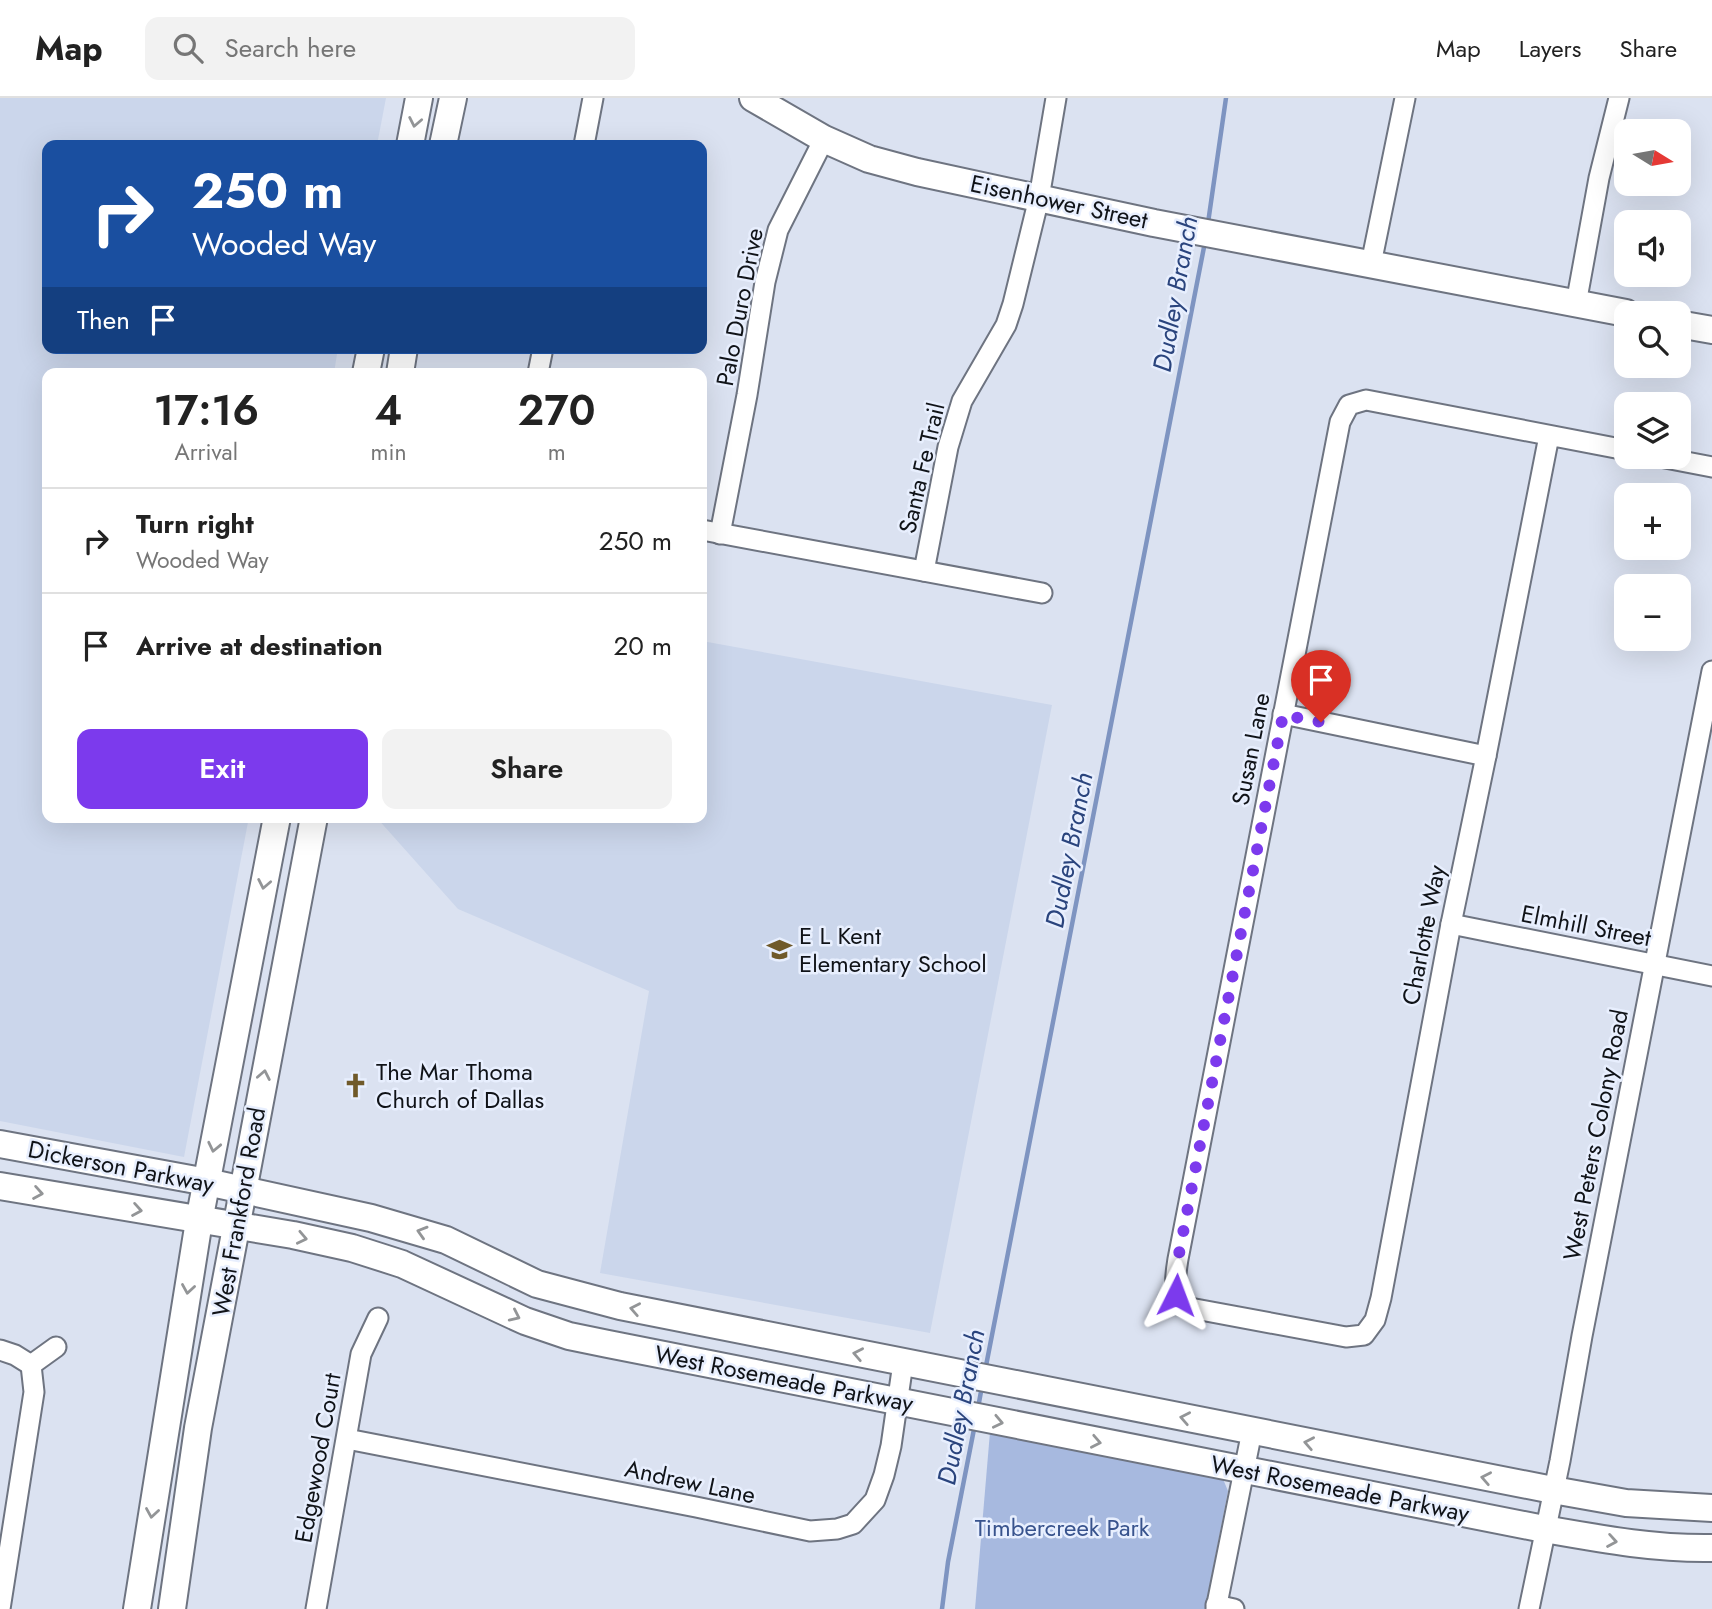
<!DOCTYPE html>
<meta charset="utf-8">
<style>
:root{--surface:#fff;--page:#f2f2f2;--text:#222;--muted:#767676;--line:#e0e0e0;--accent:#7c3aed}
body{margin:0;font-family:Jost,sans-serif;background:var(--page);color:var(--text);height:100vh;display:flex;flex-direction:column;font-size:26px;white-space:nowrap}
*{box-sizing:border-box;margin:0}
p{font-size:23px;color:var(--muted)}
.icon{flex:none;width:38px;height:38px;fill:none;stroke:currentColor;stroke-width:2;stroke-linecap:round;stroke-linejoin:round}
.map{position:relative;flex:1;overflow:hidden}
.panel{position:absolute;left:42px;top:270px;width:665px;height:455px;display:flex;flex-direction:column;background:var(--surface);border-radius:14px;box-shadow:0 7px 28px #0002}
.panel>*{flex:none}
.banner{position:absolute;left:42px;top:42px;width:665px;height:214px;border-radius:14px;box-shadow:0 7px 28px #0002;background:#1a4fa0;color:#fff;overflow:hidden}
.needle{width:46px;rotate:101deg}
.controls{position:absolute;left:1614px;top:21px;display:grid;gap:14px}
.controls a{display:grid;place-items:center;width:77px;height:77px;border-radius:14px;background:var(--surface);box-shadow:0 7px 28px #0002;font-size:35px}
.pin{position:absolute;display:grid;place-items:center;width:60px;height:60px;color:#fff;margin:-72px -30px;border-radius:50% 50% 50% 0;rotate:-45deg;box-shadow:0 0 7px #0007}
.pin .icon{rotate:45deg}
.me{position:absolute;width:77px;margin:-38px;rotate:3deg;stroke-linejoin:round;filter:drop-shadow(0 0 5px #0008)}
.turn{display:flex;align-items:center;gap:24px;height:147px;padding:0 35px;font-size:32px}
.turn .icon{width:91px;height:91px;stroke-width:2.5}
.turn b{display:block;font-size:49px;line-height:60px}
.then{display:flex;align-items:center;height:66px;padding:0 35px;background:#0003;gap:14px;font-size:26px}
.eta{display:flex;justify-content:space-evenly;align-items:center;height:119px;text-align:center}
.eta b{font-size:42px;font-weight:600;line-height:49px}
.primary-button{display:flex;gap:14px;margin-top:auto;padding:14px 35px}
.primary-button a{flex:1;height:80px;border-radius:14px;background:var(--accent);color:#fff;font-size:28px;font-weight:600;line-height:80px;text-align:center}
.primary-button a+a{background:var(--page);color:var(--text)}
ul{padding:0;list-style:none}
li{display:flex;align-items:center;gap:21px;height:105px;padding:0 35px;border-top:2px solid var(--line)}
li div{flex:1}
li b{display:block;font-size:26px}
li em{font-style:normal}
header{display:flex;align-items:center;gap:42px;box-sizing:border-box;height:98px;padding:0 35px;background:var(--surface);border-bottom:2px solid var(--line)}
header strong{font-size:33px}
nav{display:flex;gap:38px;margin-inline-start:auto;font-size:24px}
.search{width:490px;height:63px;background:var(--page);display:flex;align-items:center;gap:18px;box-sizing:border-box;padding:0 24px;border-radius:14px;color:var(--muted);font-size:26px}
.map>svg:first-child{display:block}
</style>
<header>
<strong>Map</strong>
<div class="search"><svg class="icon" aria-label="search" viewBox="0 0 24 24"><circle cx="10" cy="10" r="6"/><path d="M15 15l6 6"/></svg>Search here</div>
<nav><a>Map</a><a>Layers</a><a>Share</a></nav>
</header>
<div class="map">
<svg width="1712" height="1511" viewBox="0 0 1712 1511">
<rect width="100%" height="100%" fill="#dbe2f1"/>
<g fill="#cbd6eb">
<path d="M0 0H386L377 47H47V250H338L334 275H47V719H249L184 1059 0 1023Z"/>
<path d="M702 543 1052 607 930 1235 600 1175 649 893 458 811 376 719H702Z"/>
</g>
<path fill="#a7b9df" d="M990 1334 1223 1381 1228 1393 1205 1511H975Z"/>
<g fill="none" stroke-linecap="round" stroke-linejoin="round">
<g stroke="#7e94c1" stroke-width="4.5">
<path d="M1208 125 1226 0"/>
<path d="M985 1273 1205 144"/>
<path d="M978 1310 982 1288"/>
<path d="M942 1511 948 1464 975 1326"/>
</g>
<defs>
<g id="street">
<path d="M584 47 593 0"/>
<path d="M1371 166 1405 0"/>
<path d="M1576 206 1599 80 1619 0"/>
<path d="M538 275 543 250"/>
<path d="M1549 338 1486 658 1451 826 1381 1200 1375 1222 1364 1237 1346 1239 1190 1210C1171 1198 1175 1181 1178 1161L1340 324 1349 307 1366 302 1626 352"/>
<path d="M1660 359 1712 369"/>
<path d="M702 432 1042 495"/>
<path d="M720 436 747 297 765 184 778 132 824 41"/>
<path d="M924 473 948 349 962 303 1006 227 1013 206 1039 100 1056 0"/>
<path d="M1283 616 1486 658"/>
<path d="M1451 826 1712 878"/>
<path d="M0 1252 15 1257 31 1267"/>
<path d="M31 1267 56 1249"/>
<path d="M347 1341 696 1409 810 1433 837 1431 853 1426 875 1402 884 1377 891 1348 903 1265"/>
<path d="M1216 1507 1234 1511"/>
<path d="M0 1511 34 1294 31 1267"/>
<path d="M316 1511 361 1256 378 1220"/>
<path d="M1216 1511 1252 1333"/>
<path d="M1529 1511 1560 1363 1582 1238 1712 573"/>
</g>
<g id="secondary">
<path d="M753 0 824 41 869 61 917 74 1154 125 1626 215"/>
<path d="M410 47 419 0"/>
<path d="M443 47 453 0"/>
<path d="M1678 226 1712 232"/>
<path d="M366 275 371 250"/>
<path d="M400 275 404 250"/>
<path d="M0 1046 207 1084 371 1120 446 1142 537 1186 620 1208 1553 1392 1626 1405 1712 1410"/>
<path d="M0 1088 293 1137 352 1150 402 1166 525 1223 569 1238 608 1246 1544 1431C1601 1441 1655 1451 1712 1450"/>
<path d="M137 1511 199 1123 277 719"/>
<path d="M172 1511 198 1330 314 719"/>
</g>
</defs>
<use href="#street" stroke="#6e7481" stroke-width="23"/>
<use href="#secondary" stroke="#6e7481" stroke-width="30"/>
<use href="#street" stroke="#fff" stroke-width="19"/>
<use href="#secondary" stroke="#fff" stroke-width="26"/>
</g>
<defs><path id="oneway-chevron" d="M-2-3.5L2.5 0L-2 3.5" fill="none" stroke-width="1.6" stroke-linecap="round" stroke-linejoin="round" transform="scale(1.75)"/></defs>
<g stroke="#939597">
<use href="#oneway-chevron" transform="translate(415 24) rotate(101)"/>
<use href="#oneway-chevron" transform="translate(264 786) rotate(101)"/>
<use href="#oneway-chevron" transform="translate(264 977) rotate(-79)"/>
<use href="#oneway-chevron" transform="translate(214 1049) rotate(102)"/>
<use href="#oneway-chevron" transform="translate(38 1095) rotate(10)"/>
<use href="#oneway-chevron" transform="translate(137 1112) rotate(10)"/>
<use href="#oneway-chevron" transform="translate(422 1134) rotate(-163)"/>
<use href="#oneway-chevron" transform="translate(302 1140) rotate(12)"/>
<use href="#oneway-chevron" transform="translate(188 1191) rotate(99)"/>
<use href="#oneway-chevron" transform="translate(635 1211) rotate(-169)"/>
<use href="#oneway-chevron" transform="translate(515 1218) rotate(25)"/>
<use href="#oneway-chevron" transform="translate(858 1256) rotate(-169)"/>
<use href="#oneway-chevron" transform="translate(1185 1320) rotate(-169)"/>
<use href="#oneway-chevron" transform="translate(998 1324) rotate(12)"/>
<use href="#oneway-chevron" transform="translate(1096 1344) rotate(11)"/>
<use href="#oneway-chevron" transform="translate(1309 1345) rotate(-169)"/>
<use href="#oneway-chevron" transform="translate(1486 1380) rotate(-169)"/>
<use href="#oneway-chevron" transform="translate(152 1415) rotate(99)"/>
<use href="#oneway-chevron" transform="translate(1612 1443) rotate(10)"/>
</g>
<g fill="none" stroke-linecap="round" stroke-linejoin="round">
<path stroke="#7c3aed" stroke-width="12" stroke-dasharray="0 21.6" d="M1176 1197 1175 1183 1178 1161 1283 617 1321 624"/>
</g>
<defs>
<symbol id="school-bare" viewBox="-9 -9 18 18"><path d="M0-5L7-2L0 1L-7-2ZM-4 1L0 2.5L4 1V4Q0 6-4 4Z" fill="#705a2a" stroke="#e8effe" stroke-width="2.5" paint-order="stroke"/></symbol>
<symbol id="church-bare" viewBox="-9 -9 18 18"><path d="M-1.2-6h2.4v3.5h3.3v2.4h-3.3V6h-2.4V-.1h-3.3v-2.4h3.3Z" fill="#705a2a" stroke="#e8effe" stroke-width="2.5" paint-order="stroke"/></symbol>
</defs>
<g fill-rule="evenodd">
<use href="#school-bare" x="762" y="834" width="35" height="35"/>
<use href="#church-bare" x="338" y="970" width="35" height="35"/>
</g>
<g text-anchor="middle" stroke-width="5" stroke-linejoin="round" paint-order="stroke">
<g font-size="24" fill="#101318" stroke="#e8effe">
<text transform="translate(1059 104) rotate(12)" y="8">Eisenhower Street</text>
<text transform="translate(740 209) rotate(-79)" y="8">Palo Duro Drive</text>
<text transform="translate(922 370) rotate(-77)" y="8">Santa Fe Trail</text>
<text transform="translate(1251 651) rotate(-79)" y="8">Susan Lane</text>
<text transform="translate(1586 828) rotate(11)" y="8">Elmhill Street</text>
<text transform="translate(1424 837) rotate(-79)" y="8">Charlotte Way</text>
<text transform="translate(1596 1037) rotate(-79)" y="8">West Peters Colony Road</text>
<text transform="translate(121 1069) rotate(11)" y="8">Dickerson Parkway</text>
<text transform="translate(239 1114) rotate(-80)" y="8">West Frankford Road</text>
<text transform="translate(784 1281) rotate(11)" y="8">West Rosemeade Parkway</text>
<text transform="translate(318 1360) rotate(-80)" y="8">Edgewood Court</text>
<text transform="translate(690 1384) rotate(12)" y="8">Andrew Lane</text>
<text transform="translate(1340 1391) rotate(11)" y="8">West Rosemeade Parkway</text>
</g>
<g font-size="24" fill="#101318" stroke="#e8effe" text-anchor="start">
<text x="799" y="846">E L Kent<tspan x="799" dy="28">Elementary School</tspan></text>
<text x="376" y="982">The Mar Thoma<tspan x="376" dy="28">Church of Dallas</tspan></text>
</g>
<g font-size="24" fill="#38538d" stroke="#e8effe">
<text x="1062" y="1438">Timbercreek Park</text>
</g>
<g font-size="26" font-style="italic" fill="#2a447d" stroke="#e8effe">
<text transform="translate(1175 196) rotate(-80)" y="9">Dudley Branch</text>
<text transform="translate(1069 752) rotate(-79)" y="9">Dudley Branch</text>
<text transform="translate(961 1309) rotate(-79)" y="9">Dudley Branch</text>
</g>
</g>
</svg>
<div class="controls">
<a><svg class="needle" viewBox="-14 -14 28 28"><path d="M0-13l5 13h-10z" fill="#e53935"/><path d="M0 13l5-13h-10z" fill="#767676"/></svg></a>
<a><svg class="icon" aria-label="sound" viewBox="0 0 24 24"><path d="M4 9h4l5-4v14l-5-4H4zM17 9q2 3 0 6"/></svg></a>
<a><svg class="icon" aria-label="search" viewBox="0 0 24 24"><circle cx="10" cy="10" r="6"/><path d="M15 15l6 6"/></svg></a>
<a><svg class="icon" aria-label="layers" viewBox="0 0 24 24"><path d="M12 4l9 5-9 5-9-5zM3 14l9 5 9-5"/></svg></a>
<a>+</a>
<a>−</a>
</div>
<div class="pin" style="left:1321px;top:624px;background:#d93025"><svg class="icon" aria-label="arrive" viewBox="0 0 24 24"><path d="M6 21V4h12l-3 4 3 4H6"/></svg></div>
<svg class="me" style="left:1176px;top:1197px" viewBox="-20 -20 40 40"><path d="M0-17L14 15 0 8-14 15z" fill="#7c3aed" stroke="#fff" stroke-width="4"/></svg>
<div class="banner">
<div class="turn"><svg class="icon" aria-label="right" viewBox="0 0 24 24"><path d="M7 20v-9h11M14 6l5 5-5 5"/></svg><div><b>250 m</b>Wooded Way</div></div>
<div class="then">Then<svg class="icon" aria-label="arrive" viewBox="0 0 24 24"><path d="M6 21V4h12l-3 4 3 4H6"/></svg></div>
</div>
<section class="panel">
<div class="eta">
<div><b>17:16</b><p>Arrival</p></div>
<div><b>4</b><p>min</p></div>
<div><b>270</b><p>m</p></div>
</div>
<ul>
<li><svg class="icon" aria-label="right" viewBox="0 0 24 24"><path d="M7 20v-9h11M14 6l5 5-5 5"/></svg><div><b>Turn right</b><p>Wooded Way</p></div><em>250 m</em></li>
<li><svg class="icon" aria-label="arrive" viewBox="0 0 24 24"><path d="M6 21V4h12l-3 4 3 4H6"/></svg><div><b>Arrive at destination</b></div><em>20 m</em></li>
</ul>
<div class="primary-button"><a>Exit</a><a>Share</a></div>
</section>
</div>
